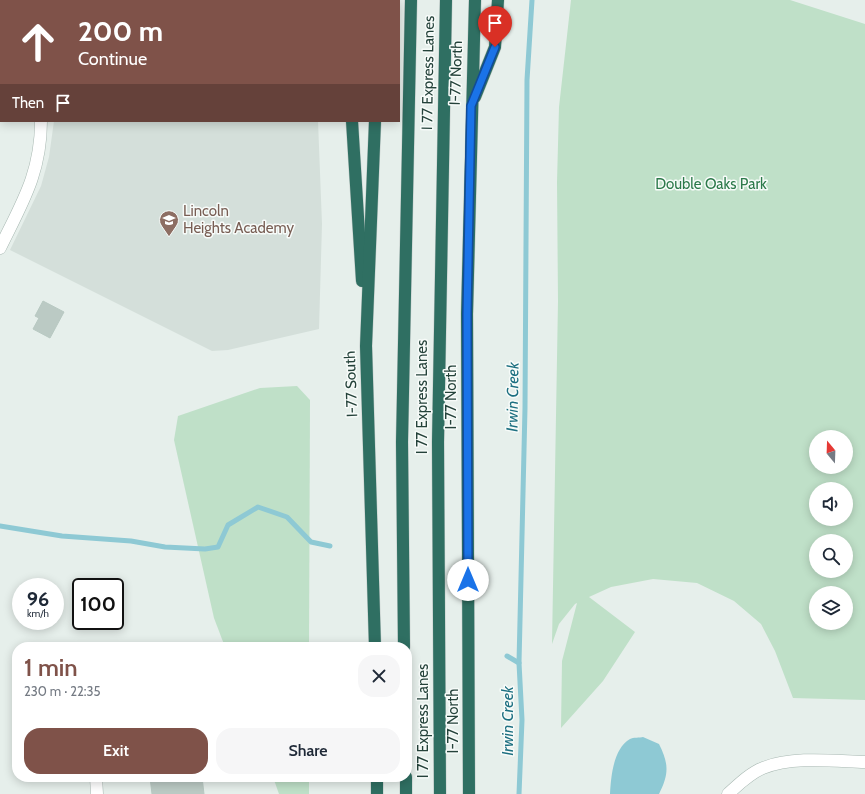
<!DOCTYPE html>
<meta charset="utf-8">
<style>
:root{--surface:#fff;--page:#f6f6f7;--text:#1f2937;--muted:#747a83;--accent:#7f5249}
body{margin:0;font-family:Cabin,sans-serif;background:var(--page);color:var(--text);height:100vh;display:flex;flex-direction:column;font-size:15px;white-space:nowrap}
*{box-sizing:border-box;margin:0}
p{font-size:13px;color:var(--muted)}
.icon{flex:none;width:22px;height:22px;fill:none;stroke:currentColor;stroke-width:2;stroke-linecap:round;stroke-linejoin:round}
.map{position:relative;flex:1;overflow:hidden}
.panel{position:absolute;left:12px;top:642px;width:400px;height:140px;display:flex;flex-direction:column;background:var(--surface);border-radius:16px;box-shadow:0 2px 10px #0003}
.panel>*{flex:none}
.top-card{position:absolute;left:0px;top:0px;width:400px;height:122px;box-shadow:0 2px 10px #0003;background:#7f5249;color:#fff;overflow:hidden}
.needle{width:26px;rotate:341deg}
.tools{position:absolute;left:809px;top:430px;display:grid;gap:8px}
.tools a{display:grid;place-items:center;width:44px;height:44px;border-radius:50%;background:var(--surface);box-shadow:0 2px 10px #0003;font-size:20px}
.speed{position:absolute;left:12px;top:578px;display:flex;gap:8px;font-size:20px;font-weight:700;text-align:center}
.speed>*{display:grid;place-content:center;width:52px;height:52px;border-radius:50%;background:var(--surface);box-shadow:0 2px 10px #0003;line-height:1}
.speed small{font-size:10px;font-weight:400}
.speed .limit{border:2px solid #111;border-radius:6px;background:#fff;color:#111}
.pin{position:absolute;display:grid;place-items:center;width:34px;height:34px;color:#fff;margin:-41px -17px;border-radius:50% 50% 50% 0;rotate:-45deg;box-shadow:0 0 4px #0007}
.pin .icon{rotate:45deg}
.me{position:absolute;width:44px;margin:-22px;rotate:0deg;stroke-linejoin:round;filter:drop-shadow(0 0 3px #0008)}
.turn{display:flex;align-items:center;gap:14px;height:84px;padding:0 12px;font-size:18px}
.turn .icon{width:52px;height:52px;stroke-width:2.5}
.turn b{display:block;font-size:28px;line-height:34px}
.then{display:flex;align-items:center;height:38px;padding:0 12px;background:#0003;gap:8px;font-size:15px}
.round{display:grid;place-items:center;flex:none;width:42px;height:42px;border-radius:16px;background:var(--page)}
.overview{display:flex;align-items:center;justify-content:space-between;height:68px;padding:0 12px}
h1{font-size:24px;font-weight:600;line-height:30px;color:var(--accent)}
.primary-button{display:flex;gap:8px;margin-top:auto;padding:8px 12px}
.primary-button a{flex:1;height:46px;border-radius:16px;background:var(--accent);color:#fff;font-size:16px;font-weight:600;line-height:46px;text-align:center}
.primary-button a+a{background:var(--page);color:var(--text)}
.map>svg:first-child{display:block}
</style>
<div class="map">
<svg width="865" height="794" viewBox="0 0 865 794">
<rect width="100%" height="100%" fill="#e6efeb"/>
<g fill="#d4dfda">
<path d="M21 0H314V1H22Z"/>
<path d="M54 121H318L322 224 319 329 228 350 212 351 10 250 41 186 49 157Z"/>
</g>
<g fill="#bfe0c8" fill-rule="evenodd">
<path d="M571 0H790L865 24V700L793 698 775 651 761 624 734 601 697 583 653 579 611 587 589 597 635 632 603 681 561 728 562 661 577 603 575 604 559 624 552 644 558 301 557 182 559 107ZM816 437H846V467H816ZM816 489H846V519H816ZM816 541H846V571H816ZM816 593H846V623H816Z"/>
<path d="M297 386 310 400 309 647H225L214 618 174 440 178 416 260 388Z"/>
<path d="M273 777H309V794H279Z"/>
</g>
<path fill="#8ec9d4" d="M643 737 659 744C669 764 669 774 659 794H610C611 777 613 749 630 739 633 737 640 738 643 737Z"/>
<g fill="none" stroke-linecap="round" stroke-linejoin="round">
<g stroke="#8ec9d4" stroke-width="5">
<path d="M0 526 62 536 131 541 165 547 205 549 218 547 228 525 258 507 287 517 311 542 330 546"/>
<path d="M507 656 519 663"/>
<path d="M519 794 522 720 519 663 525 408 527 80 532 0"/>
</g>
</g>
<g fill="#bbcac4" stroke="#b8c9c2">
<path d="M43 301 64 312 50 338 33 329 39 318 35 316Z"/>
<path d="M150 777H202L204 794H152Z"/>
</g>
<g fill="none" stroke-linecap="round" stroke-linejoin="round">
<defs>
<g id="minor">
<path d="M9 0V1"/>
<path d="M0 248C22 203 41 173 41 121"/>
<path d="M96 777 97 794"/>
<path d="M728 794C738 785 750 773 763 768 793 756 833 761 865 762"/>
</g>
<g id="highway">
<path d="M344 0V1"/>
<path d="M380 1V0"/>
<path d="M475 97 495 47 498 0"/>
<path d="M352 121 362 281"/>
<path d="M375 647 366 346 375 121"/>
<path d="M404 647 402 442 411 0"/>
<path d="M406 777V794"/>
<path d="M377 794V777"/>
<path d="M440 794 438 442 446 0"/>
<path d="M469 794 467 314 475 0"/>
</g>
</defs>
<use href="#minor" stroke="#a8b8b2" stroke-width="13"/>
<use href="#highway" stroke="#c2cac8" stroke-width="13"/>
<use href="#minor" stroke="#fff" stroke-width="12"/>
<use href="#highway" stroke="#2f6f62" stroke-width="12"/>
</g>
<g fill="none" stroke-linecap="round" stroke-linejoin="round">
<defs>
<path id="route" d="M468 580 467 314 471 106 495 47"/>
</defs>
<use href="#route" stroke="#114b97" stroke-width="10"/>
<use href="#route" stroke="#1a73e8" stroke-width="7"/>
</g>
<defs>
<symbol id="school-pin" viewBox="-11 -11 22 30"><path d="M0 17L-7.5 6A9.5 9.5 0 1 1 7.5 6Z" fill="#8d6e63" stroke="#f7fbf9"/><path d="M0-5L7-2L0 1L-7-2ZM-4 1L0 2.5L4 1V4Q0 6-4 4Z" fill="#fff"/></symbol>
</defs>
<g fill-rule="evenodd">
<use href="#school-pin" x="158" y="209" width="22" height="30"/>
</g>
<g text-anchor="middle" stroke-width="3" stroke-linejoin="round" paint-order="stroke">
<g font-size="15" fill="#24423a" stroke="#f7fbf9">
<text transform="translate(428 73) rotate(-89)" y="5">I 77 Express Lanes</text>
<text transform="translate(456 73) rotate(-88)" y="5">I-77 North</text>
<text transform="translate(351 384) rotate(-92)" y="5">I-77 South</text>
<text transform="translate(422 397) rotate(-90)" y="5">I 77 Express Lanes</text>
<text transform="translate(451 397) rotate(-90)" y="5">I-77 North</text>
<text transform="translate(423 721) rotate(-90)" y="5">I 77 Express Lanes</text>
<text transform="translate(453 721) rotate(-90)" y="5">I-77 North</text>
</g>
<g font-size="15" fill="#2d7a4b" stroke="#f7fbf9">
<text x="711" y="189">Double Oaks Park</text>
</g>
<g font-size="15" fill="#785e54" stroke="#f7fbf9" text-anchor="start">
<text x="183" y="216">Lincoln<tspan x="183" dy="17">Heights Academy</tspan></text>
</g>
<g font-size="16" font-style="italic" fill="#1c6f80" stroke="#f7fbf9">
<text transform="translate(512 397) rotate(-89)" y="6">Irwin Creek</text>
<text transform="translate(507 721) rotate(-90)" y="6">Irwin Creek</text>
</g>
</g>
</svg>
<div class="tools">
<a><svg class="needle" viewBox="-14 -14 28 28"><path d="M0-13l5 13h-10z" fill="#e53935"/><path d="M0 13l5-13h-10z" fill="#747a83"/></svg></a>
<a><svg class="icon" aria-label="sound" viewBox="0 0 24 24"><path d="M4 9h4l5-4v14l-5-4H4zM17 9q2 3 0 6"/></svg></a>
<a><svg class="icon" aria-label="search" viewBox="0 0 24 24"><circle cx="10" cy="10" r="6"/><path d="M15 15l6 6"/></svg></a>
<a><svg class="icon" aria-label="layers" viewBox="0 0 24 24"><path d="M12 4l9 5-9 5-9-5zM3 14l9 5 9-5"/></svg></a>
</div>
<div class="speed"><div>96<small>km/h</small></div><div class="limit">100</div></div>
<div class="pin" style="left:495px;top:47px;background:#d93025"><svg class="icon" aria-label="arrive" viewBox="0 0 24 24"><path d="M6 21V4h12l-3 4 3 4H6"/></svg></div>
<svg class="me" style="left:468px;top:580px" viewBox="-20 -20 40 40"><circle r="19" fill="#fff"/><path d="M0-13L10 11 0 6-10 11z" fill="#1a73e8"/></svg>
<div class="top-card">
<div class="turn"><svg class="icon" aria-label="ahead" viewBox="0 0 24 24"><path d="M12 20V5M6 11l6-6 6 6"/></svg><div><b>200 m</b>Continue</div></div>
<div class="then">Then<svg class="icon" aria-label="arrive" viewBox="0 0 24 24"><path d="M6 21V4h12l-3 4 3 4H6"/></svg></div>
</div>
<section class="panel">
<div class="overview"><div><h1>1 min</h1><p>230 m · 22:35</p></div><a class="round"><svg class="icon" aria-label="close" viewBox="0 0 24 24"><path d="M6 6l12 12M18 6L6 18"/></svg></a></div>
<div class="primary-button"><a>Exit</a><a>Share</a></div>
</section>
</div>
